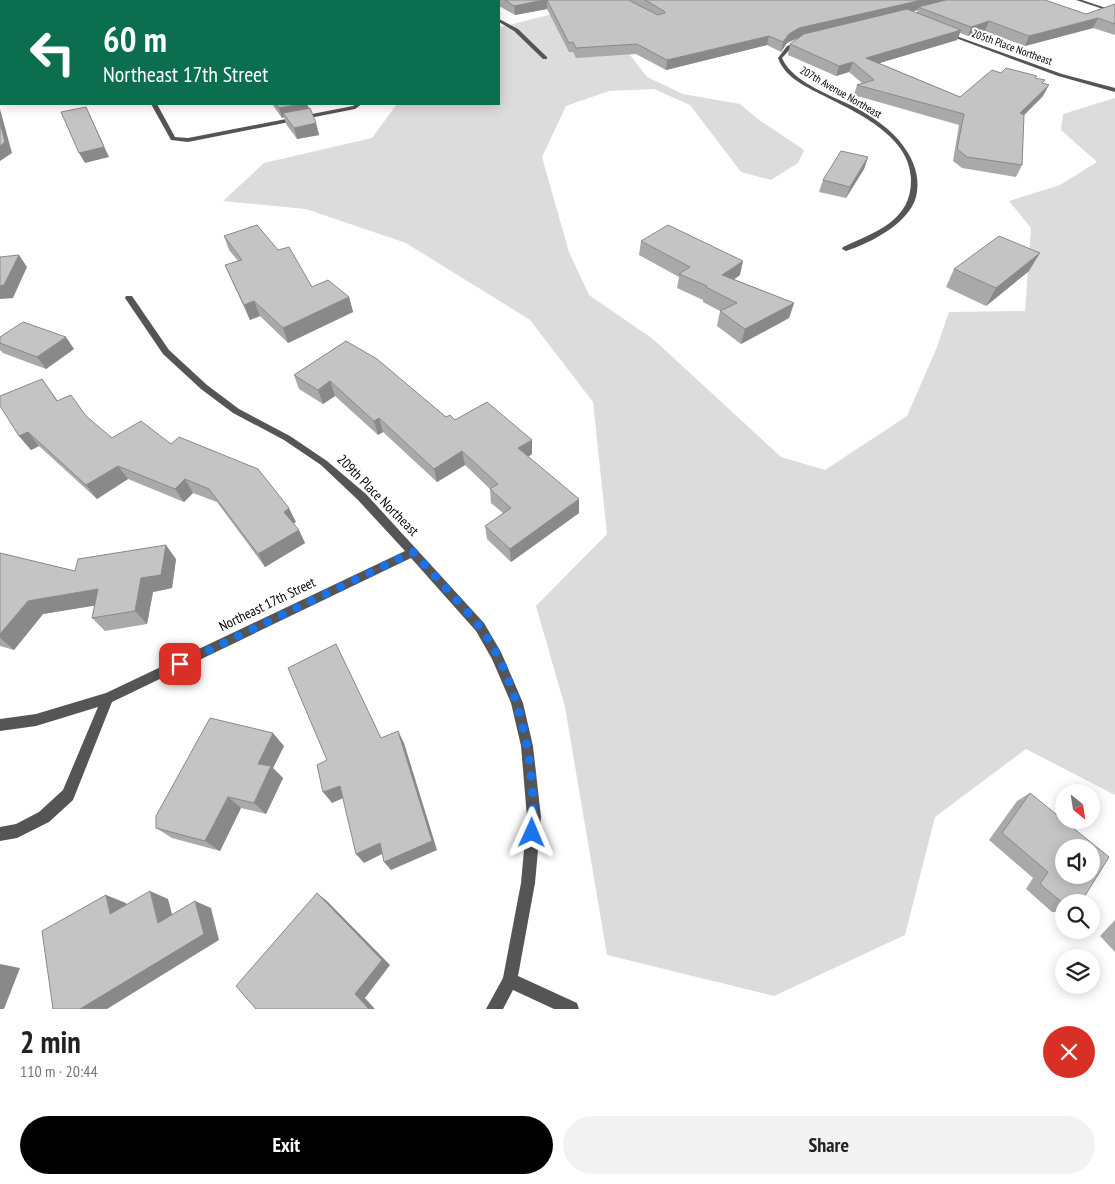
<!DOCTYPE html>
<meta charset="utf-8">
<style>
:root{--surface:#fff;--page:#f2f2f2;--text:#222;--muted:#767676;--accent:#000}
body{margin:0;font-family:"PT Sans Narrow",sans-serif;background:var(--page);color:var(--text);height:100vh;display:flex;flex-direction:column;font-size:19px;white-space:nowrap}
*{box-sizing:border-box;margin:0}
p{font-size:16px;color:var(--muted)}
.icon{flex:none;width:28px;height:28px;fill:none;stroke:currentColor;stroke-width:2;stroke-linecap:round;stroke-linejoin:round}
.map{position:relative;height:1009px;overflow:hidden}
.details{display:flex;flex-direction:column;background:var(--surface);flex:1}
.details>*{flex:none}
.guide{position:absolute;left:0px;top:0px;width:500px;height:105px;box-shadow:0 2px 12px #0003;background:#0b6e4f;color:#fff;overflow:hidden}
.needle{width:32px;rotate:150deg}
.controls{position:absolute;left:1055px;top:784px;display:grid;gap:10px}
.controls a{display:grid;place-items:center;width:45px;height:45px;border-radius:50%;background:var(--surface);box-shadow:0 2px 12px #0003;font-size:25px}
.pin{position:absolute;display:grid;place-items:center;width:42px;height:42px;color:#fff;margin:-21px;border-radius:10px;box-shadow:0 2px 8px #0006}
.me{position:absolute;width:55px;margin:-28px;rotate:1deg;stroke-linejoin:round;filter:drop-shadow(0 0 4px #0008)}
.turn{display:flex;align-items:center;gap:18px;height:105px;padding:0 20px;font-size:22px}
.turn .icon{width:65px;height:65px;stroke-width:2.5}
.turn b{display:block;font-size:35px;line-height:42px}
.round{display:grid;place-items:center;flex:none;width:52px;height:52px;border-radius:26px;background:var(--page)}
.summary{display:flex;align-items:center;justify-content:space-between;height:85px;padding:0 20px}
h1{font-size:30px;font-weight:800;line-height:38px}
.primary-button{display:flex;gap:10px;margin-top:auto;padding:10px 20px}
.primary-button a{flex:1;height:58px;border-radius:30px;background:var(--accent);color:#fff;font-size:20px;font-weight:800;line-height:58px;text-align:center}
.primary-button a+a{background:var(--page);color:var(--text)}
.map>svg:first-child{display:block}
</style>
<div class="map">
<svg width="1115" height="1009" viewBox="0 0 1115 1009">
<rect width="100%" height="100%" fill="#fff"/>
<g fill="#dcdcdc">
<path d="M291 0H484L485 1H289Z"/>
<path d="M560 12 610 29 647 77 683 94 740 104 758 119 804 150 798 163 771 180 741 172 690 105 654 89 609 91 566 106 542 157 569 252 589 295 653 339 781 457 825 470 907 416 937 347 949 312 1025 311 1031 228 1009 201 1060 185 1097 162 1061 130 1063 114 1115 98V795L1026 749 935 817 905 935 774 996 607 955 565 707 536 606 607 534 593 402 530 320 406 243 306 209 223 201 264 163 372 138 397 104H499V25L501 27Z"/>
</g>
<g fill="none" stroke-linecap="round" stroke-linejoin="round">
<g fill="#555" fill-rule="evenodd">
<path d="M98 0H102L103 1H99Z"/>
<path d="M271 0H275L276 1H272Z"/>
<path d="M1076 0H1082L1115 11V13Z"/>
<path d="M499 19 518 29 547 57V59H543L514 31 499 22Z"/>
<path d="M945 32 1062 74 1115 88V92L1058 76 945 34Z"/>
<path d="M802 40 804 42 791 48 782 58C793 84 837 97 860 110 879 121 897 134 908 153 916 166 920 182 916 197 909 223 871 243 846 251L842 249 843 247C875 232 912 221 911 179 910 135 854 111 820 94 803 85 785 77 778 58L787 46Z"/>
<rect x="0" y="58" width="1" height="2"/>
<path d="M151 104H157L175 137 188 138 353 106 356 104H362L355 109 188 142 171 140Z"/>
<path d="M126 296H132L169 350 207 385 239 409 290 436 327 461 366 494 484 623 501 652 523 703 533 746 541 817 535 883 518 976 577 1003 579 1009H554L513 990 503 1009H486L503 978 521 883 527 817 521 746 511 703 492 659 476 631 411 558 112 702 73 800 49 822 17 838 0 841V827L16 824 39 812 63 790 98 707 36 726 0 731V719L36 714 106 693 405 551 358 500 321 465 284 440 233 413 201 389 163 354 125 298Z"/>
</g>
</g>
<g fill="#a9a9a9" fill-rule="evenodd">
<path d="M490 0H1045L1086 14 1115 4V35L1093 28 1025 46 985 31 968 36 960 33 957 40 879 63 960 97 1001 73 1035 78 1044 84 1043 96 1024 115 1022 165 1016 177 962 168 953 161 959 125 854 95 857 85 862 83 849 72 836 76 788 55 790 44 799 38 787 43 781 52 767 45 666 70 636 54 576 58 573 52H569L547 9 515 15 499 6V1H492ZM918 10 916 13 912 11Z"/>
<path d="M272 104H307L309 108 316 123 319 135 297 139 286 124 284 117 282 118Z"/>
<path d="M868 157 864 169 846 198 819 192 823 180Z"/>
<path d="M224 236 278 250 312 287 349 297 353 312 288 343 260 316 250 320 231 279 225 265 238 261 229 250Z"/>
<path d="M641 241 740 275 734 279 794 303 789 318 741 344 717 326 720 311 703 302V300L677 288 679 277 639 255Z"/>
<path d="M954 269 1029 271 986 306 946 287Z"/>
<path d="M0 337 74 349 46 369 3 353 0 350Z"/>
<path d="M346 341 446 417 455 420 532 454 528 457 579 513 511 562 487 539 485 526 503 513 491 503 490 489 465 465 437 482 383 432 378 435 335 396 323 404 299 389 294 375Z"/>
<path d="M42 379 58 401 86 417 112 438 171 444 296 522 293 523 305 543 265 567 217 502 193 493 184 502 128 479 97 499 39 446 31 450 19 436Z"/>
<path d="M0 553 75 571 176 559 172 588 153 592 147 624 105 631 92 618 95 605 43 614 14 650 0 646Z"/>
<path d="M284 746 273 768 283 778 266 814 241 808 220 851 172 838 156 828Z"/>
<path d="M1030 793 1064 902V912H1052L1026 889 1033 878 989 840 1017 801Z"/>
<path d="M1115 920V952L1100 936Z"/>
</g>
<g fill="#898989">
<path d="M544 0H547V9L515 15 514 6Z"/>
<path d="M922 0H958L918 7V10L797 38 787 43 781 52 783 42 789 34 799 28Z"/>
<path d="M1098 18 1093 28 1025 46 1029 36Z"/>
<path d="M989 21 985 31 968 36 971 27Z"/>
<path d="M961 30 957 40 863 68 866 58Z"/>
<path d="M769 36 767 45 666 70 667 60Z"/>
<path d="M0 37H1V47L0 48Z"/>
<path d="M853 62 849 72 836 76 839 66Z"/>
<path d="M1049 85 1043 96 1015 124 1020 113Z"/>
<path d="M302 104H307L310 112 283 113 284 117 282 118 279 108Z"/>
<path d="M86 107 109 157 85 163 79 153Z"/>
<path d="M0 109 12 153 0 161Z"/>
<path d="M316 123 319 135 297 139 294 128Z"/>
<path d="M868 157 864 169 846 198 850 187Z"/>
<path d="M1040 253 1029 271 986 306 996 288Z"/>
<path d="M19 255 27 267 13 298 0 299V286Z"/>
<path d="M743 261 740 275 719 290 722 275Z"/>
<path d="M349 297 353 312 288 343 283 328Z"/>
<path d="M254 301 260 316 250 320 244 305Z"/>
<path d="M794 303 789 318 741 344 745 329Z"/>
<path d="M66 337 74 349 46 369 37 357Z"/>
<path d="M330 381 335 396 323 404 318 390Z"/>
<path d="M379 418 383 432 378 435 374 421Z"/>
<path d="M28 432 39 446 31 450 19 436Z"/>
<path d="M532 440V454L519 463 518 448Z"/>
<path d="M462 451 465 465 437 482 434 469Z"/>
<path d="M118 466 128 479 97 499 86 485Z"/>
<path d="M185 479 193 493 184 502 175 489Z"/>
<path d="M579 499V513L511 562 510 549Z"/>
<path d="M289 508 296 522 290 525 284 512Z"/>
<path d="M299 530 305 543 265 567 258 554Z"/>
<path d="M166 545 176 559 172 588 153 592 147 624 135 611 141 578Z"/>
<path d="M98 589 111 603 43 614 14 650 0 638V634L28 601Z"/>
<path d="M398 731 404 743 437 850 391 870 384 862Z"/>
<path d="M273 733 284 746 273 768 283 778 266 814 254 803 258 764Z"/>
<path d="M340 786 348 796 332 803 323 792Z"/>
<path d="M228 797 241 808 220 851 205 841Z"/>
<path d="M380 843 386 852 364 863 356 854Z"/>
<path d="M150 891 168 899 176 929 158 923Z"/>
<path d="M317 893 327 901 390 965 365 998 375 1009H369L355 994Z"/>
<path d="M106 895 126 903 129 921 110 914Z"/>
<path d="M195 901 211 908 219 940 107 1009H80Z"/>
<path d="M0 964 20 968 4 1009H0Z"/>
</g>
<g fill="#c4c4c4" stroke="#898989" fill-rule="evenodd">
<path d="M130 0H158L159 1H131Z"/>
<path d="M203 0H253L254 1H203Z"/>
<path d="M505 0H544L514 6Z"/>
<path d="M547 0H629L632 2 658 15 665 13 664 11 645 0H922L799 28 789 34 783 42 769 36 667 60 637 44 576 48 573 42 569 43Z"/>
<path d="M946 0H1045L1086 14 1115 4V24L1098 18 1029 36 989 21 971 27 918 7Z"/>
<path d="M907 9 961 30 866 58 960 97 992 70 1001 73 1006 68 1037 76 1035 78 1045 80 1042 83 1049 85 1020 113 1024 115 1022 165 967 157 957 149 964 114 857 85 874 80 853 62 839 66 790 44 804 34Z"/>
<path d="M0 25 1 29V37H0Z"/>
<path d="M276 104H302L279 108Z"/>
<path d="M86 107 104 147 79 153 61 112Z"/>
<path d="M310 108 316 123 294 128 283 113Z"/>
<path d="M0 122 5 142 0 146Z"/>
<path d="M841 151 868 157 850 187 823 180Z"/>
<path d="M257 225 278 250 289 247 312 287 328 280 349 297 283 328 254 301 244 305 225 265 242 260 224 236Z"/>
<path d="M668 225 743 261 722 275 794 303 745 329 720 311 737 303 706 287 707 286 679 274 690 267 641 241Z"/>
<path d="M999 236 1040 253 996 288 954 269Z"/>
<path d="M19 255 4 285 0 286V257Z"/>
<path d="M23 322 66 337 37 357 0 343V337Z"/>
<path d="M346 341 377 359 446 417 450 415 455 420 487 402 532 440 518 448 579 499 510 549 485 526 511 508 490 489 498 484 462 451 434 469 379 418 374 421 330 381 318 390 294 375Z"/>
<path d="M42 379 57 401 71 395 86 416 112 438 141 421 171 444 179 437 258 469 289 508 284 512 299 530 258 554 209 489 185 479 175 489 118 466 86 485 28 432 19 436 0 406V396Z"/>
<path d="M166 545 161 575 141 578 135 611 92 618 98 589 28 601 0 634V553L75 571 78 559Z"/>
<path d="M336 644 381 738 398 731 432 841 384 862 380 843 356 854 340 786 323 792 317 765 327 760 288 668Z"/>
<path d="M210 718 273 733 258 764 271 766 254 803 228 797 205 841 156 828V816Z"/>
<path d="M1030 793 1109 857 1081 902H1064V904L1040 884 1048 872 1002 833ZM1064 848H1091V875H1064Z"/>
<path d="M150 891 158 923 195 901 204 934 80 1009H53L42 931 106 895 110 914Z"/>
<path d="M317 893 382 960 355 994 369 1009H256L236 986Z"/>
</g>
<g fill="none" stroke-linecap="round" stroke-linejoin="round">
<path stroke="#1a73e8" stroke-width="9" stroke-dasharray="0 16.2" d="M180 664 413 552C435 577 458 600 479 626 518 676 538 771 532 833"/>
</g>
<g text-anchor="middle" stroke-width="4" stroke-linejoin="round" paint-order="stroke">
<g font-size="11" fill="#000" stroke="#fff">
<text transform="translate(1012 47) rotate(20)" y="4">205th Place Northeast</text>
<text transform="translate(841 92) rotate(30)" y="4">207th Avenue Northeast</text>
</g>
<g font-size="14" fill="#000" stroke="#fff">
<text transform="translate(378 495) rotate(45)" y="5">209th Place Northeast</text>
<text transform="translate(267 604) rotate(-26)" y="5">Northeast 17th Street</text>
</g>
</g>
</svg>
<div class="controls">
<a><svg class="needle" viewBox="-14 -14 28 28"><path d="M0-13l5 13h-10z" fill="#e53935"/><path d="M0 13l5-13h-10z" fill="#767676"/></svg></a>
<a><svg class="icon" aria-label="sound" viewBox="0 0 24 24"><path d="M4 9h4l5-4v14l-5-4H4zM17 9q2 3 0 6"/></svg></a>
<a><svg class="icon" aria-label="search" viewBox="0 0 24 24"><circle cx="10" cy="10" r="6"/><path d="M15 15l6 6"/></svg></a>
<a><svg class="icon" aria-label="layers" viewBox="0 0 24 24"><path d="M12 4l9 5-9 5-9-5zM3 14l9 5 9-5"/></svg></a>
</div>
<div class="pin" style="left:180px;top:664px;background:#d93025"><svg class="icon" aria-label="arrive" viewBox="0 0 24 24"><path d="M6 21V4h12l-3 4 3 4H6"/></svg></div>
<svg class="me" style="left:532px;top:833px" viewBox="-20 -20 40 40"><path d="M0-17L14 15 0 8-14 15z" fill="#1a73e8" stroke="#fff" stroke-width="4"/></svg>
<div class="guide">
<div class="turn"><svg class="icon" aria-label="left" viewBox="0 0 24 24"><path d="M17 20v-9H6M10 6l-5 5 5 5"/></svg><div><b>60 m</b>Northeast 17th Street</div></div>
</div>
</div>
<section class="details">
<div class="summary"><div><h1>2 min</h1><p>110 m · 20:44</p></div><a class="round" style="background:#d93025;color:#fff"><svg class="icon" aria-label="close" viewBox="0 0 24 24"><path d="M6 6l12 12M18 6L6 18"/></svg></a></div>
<div class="primary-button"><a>Exit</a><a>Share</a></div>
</section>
